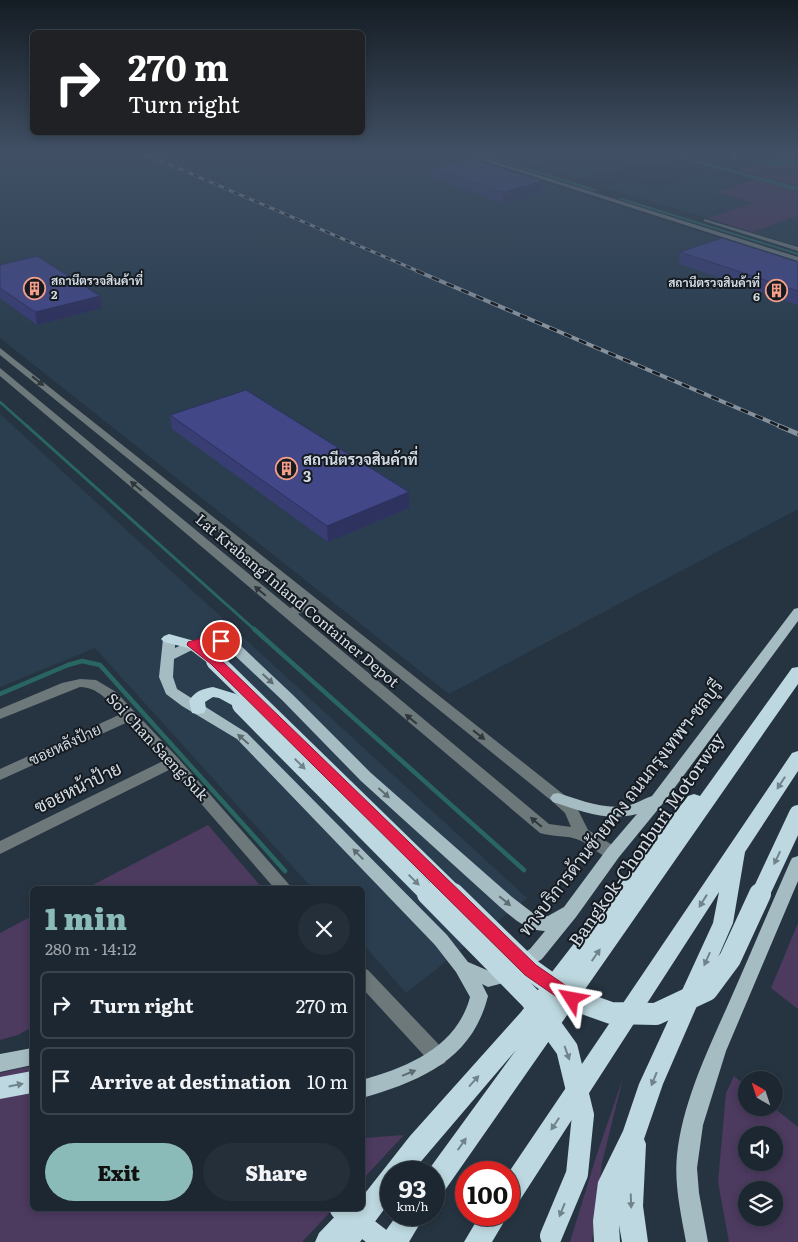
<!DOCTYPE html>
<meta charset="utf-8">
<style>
:root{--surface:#1c2731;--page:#252f39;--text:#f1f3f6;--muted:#a0a5ab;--line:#3a444d;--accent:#8bbbb9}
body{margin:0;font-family:Literata,Sarabun,serif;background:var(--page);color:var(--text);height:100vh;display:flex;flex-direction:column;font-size:19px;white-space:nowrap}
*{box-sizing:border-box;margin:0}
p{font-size:16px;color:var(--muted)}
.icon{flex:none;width:28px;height:28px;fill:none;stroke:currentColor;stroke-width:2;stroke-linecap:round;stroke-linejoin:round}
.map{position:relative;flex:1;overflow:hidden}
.side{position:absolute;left:30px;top:886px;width:335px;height:325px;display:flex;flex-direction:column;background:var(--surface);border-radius:8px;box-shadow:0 2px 8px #0003,0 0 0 1px var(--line)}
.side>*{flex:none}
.banner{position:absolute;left:30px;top:30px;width:335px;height:105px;border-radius:8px;box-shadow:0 2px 8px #0003,0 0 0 1px var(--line);background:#202124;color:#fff;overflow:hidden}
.needle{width:32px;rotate:321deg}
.buttons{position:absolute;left:738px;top:1071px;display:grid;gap:10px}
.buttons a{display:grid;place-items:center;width:45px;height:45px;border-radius:50%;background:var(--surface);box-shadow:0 2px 8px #0003,0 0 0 1px var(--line);font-size:25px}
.speed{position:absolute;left:380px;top:1161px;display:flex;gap:10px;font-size:25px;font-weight:700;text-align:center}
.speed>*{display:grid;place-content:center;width:65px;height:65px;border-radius:50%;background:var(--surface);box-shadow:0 2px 8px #0003,0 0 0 1px var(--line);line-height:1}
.speed small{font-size:12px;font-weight:400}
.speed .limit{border:8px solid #d22;background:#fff;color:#111}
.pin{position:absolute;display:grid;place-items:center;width:42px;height:42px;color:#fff;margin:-21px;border:2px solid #fff;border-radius:50%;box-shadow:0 1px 5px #0007}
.me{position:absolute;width:55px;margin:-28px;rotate:304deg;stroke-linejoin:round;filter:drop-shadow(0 0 4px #0008)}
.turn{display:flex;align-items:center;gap:18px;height:105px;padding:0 15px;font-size:22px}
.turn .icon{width:65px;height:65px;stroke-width:2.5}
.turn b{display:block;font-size:35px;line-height:42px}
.round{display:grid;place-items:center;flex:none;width:52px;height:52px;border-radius:26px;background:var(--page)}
.headline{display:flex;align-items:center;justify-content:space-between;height:85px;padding:0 15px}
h1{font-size:30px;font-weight:800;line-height:38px;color:var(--accent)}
.cta{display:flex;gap:10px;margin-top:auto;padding:10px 15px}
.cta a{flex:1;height:58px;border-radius:30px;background:var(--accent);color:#111;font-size:20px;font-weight:800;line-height:58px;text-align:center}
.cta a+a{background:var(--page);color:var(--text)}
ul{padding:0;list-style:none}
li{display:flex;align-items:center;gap:15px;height:68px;margin:0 10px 8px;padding:0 5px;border:2px solid var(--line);border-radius:8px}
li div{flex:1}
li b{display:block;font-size:19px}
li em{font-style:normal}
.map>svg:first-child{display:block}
</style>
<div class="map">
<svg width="798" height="1242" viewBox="0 0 798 1242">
<rect width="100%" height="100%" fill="#263441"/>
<g fill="#2b3e50">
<path d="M0 153H452L798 263V509L449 694 0 338Z"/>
<path d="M492 153H585L530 165Z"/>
<path d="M595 153H645L674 160 652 166 640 163 576 179 539 167Z"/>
<path d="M708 174 743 183 716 192 755 203 707 218 603 187 626 181 654 189Z"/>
<path d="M798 216V246L752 232Z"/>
<path d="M0 414 527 898 406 993 363 944 362 889H313L95 648 0 687Z"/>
</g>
<g fill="#4c3a5f" fill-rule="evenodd">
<path d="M756 162 780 167 798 163V186L738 170Z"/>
<path d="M757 179 798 190V216L752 232 707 218 754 203 715 192Z"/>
<path d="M208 825 263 889H85Z"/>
<path d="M32 916V1027L18 1035 0 1040V933Z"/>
<path d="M798 923V1009L771 988Z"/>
<path d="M26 1067H32V1209H333L302 1242H0V1073Z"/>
<path d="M734 1076 746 1086V1108H774L798 1127V1242H729L718 1182 726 1093ZM746 1135H774V1162H746ZM746 1190H774V1218H746Z"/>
<path d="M623 1078 602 1163 592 1242H570L596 1157Z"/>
<path d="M404 1135 363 1179V1138Z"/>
</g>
<g fill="#296662">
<path d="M473 153H479L599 190 593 191Z"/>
<path d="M792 153H798V163L780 167 762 164 764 161Z"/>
<path d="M622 198 798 253V255L618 199Z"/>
</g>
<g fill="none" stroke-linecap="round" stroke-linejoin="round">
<path stroke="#296662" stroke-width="2.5" d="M0 402 28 427"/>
<path stroke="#296662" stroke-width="3" d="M27 426 255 630"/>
<g stroke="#296662" stroke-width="4.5">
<path d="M254 629 524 870"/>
<path d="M0 694 68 665 82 661 100 665 285 871"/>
</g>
<path fill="#296662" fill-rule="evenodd" d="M660 153H669L798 187V191Z"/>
<g fill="#6d787b" fill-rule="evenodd">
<path d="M460 153H468L798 257V261Z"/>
<path d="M733 153H741L735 160 732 158Z"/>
<path d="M704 219 798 247V251L704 221Z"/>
<path d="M0 348 563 794 576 806 588 830 619 849 621 853 619 857C604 862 592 845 579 840 568 835 552 837 540 833L0 376V368L290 608 305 602 0 355ZM312 607 553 802 565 813 571 827 549 824 298 614Z"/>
<path d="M80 679 96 680 116 692 178 758 293 889H275L171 769 0 854V841L163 761 128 722 0 780V769L121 714C109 702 98 687 80 687L0 719V709L62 683Z"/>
<path d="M362 968 368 970 445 1051 447 1057 445 1063 438 1066 431 1063 362 988Z"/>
</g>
<g fill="#a6bcc3" fill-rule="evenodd">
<path d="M798 608V621L664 802 619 857 576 917 542 959 507 982 488 987 482 984 488 996C472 1060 421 1081 362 1098V1080C408 1067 457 1047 470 997L456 972 435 945 237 739 182 706 166 694 159 677 163 639 164 636H174L175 639V648L186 643 207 638 224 639 238 643 293 695 371 773 512 897 538 917 548 916 564 907 607 849 637 814C608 822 581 811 553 802L550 798 553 794 558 793C581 800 605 811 630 805 638 803 645 798 652 796L794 609ZM207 646 228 649 283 701 361 781 500 907C513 918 526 931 545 931L530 949 497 970 489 971 468 962 447 935 247 733 177 689 173 677 174 659 196 648Z"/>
<path d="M798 856V881L726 1051 703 1125 697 1168 699 1193 708 1242H686C681 1214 674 1184 677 1155 683 1100 709 1048 731 998 751 953 770 907 790 862L792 858Z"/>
<path d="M32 1048V1065L0 1072V1054Z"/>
</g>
<g fill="#bdd8e0" fill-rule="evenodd">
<path d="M169 634 198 642 223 661 221 664H209L188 648 164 642 161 639 164 636Z"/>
<path d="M798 667V684L443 1193 434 1196V1172H427L516 1050 412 1172H391V1200L360 1242H315L319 1233 342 1209H362V1197L410 1136 521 1012 688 796 694 794 700 796 792 668Z"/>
<path d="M213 687 236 694 249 705 247 709 241 710 219 698 213 697 205 702 206 709 204 713 198 714 192 713 189 701C195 691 202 689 213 687Z"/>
<path d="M798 751V771L745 852 733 923 663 1084 644 1139 646 1144 643 1206 648 1242H622L619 1225 620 1242H594L593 1221 598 1182 623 1131 639 1084 713 923 719 892 518 1203 509 1206V1172L792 753Z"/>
<path d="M32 1071V1093L0 1099V1077Z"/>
<path d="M397 1215H425L409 1242H380L384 1233Z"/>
<path d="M480 1215H508L492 1242H464Z"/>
</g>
<defs>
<path id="rail-far2" d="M143 153 420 272"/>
<path id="rail-far1" d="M417 271 782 427"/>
<path id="rail" d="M779 426 798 434"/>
</defs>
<use href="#rail-far2" stroke="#86919c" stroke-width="3"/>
<use href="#rail-far1" stroke="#86919c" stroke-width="4"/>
<use href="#rail" stroke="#86919c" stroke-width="5"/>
<use href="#rail-far2" stroke="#151b21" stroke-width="2" stroke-dasharray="5.5" stroke-linecap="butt"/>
<use href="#rail-far1" stroke="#151b21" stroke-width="2.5" stroke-dasharray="8" stroke-linecap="butt"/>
<use href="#rail" stroke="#151b21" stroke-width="3" stroke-dasharray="10" stroke-linecap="butt"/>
<g stroke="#bdd8e0" stroke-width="18">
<path d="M215 661 455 895"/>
<path d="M241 705 429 895"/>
<path d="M760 895 798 814"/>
</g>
<g stroke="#bdd8e0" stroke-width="22">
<path d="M428 894 531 999 567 1049 583 1115 577 1174 551 1236"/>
<path d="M453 894 531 970 572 999 611 1013 656 1014 707 990 730 959 760 894"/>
<path d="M341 1209 384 1242"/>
</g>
</g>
<g fill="#383d74">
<path d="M432 168 543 181 542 192 502 203 432 178Z"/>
<path d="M680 252 798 262V305L679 264Z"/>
<path d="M0 265 100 296 102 308 37 325 0 298Z"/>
<path d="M170 415 409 508 328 542 172 429Z"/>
</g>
<g fill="#2e325e">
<path d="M543 181 542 192 502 203 503 192Z"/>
<path d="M100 296 102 308 37 325 35 312Z"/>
<path d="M409 492V508L328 542 327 526Z"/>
</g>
<g fill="#414787" stroke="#2e325e">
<path d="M471 159 543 181 503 192 432 168Z"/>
<path d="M722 238 798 262V291L680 252Z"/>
<path d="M37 256 100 296 35 312 0 288V265Z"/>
<path d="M246 390 409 492 327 526 170 415Z"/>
</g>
<defs><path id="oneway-solid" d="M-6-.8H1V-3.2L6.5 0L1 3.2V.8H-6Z" transform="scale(1.25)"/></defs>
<g fill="#2f373c">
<use href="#oneway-solid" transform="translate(38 381) rotate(38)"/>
<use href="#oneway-solid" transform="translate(136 486) rotate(-140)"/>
<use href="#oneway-solid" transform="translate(260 591) rotate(-140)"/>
<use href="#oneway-solid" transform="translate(411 719) rotate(-140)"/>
<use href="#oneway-solid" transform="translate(479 735) rotate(38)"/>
<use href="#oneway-solid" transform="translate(536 822) rotate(-140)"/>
</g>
<g fill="#5e6c72">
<use href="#oneway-solid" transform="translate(268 679) rotate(43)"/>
<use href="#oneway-solid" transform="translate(243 739) rotate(-139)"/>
<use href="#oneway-solid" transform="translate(384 793) rotate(42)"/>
<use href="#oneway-solid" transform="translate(358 854) rotate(-134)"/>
<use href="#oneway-solid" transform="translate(505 901) rotate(40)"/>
<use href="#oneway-solid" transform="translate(409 1073) rotate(-22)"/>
</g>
<g fill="#71838a">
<use href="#oneway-solid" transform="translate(300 764) rotate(45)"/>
<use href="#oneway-solid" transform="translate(781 783) rotate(123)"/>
<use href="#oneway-solid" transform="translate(777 858) rotate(115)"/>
<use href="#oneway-solid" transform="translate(414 880) rotate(45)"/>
<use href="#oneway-solid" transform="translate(703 901) rotate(122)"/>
<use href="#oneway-solid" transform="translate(596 955) rotate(-55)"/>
<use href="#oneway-solid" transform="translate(707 959) rotate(114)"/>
<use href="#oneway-solid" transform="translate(567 1053) rotate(70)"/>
<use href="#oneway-solid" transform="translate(654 1079) rotate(112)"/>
<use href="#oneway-solid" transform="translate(474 1081) rotate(-48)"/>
<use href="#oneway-solid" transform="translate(16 1085) rotate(-11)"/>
<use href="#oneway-solid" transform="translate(555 1124) rotate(124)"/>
<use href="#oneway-solid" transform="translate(462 1144) rotate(-55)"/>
<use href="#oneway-solid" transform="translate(631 1201) rotate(88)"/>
<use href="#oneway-solid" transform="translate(562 1210) rotate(112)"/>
</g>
<linearGradient id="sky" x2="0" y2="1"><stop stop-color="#151d24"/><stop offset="0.47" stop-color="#415065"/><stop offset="1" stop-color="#415065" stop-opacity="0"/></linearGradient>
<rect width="798" height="327" fill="url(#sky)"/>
<path fill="#e11d48" stroke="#92132f" d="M203 638 225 639 227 641 225 644 202 646 220 659 536 965 578 994 581 999 578 1004 572 1006 567 1004 525 975 211 664 187 645 188 642Z"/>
<defs>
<symbol id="building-ring" viewBox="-11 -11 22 22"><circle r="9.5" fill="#151b21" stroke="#f49e89" stroke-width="1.5"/><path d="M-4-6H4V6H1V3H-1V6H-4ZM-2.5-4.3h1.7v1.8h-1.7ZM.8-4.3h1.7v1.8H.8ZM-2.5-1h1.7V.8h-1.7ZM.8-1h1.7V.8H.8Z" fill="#f49e89"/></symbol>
</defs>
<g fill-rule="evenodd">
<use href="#building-ring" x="22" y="276" width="25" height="25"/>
<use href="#building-ring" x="764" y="278" width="25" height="25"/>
<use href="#building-ring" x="274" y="456" width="25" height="25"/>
</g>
<g text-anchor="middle" stroke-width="4" stroke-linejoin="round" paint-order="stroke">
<g font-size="12" font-weight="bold" fill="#d4dde5" stroke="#151b21" text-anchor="start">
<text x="51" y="285">สถานีตรวจสินค้าที่<tspan x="51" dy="14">2</tspan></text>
<text x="760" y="287" text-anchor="end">สถานีตรวจสินค้าที่<tspan x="760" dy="14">6</tspan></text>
</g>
<g font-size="15" font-weight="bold" fill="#d4dde5" stroke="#151b21" text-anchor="start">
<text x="303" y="465">สถานีตรวจสินค้าที่<tspan x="303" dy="17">3</tspan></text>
</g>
<g font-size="15" fill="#d4dde5" stroke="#151b21">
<text transform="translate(297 601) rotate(40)" y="5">Lat Krabang Inland Container Depot</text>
<text transform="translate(65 745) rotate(-25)" y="5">ซอยหลังป้าย</text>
<text transform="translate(157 747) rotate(47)" y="5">Soi Chan Saeng Suk</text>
</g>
<g font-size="18" fill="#d4dde5" stroke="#151b21">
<text transform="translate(78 788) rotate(-26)" y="6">ซอยหน้าป้าย</text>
<text transform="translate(621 808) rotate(-52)" y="6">ทางบริการด้านซ้ายทาง ถนนกรุงเทพฯ-ชลบุรี</text>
<text transform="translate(647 840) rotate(-55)" y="6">Bangkok-Chonburi Motorway</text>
</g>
</g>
</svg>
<div class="buttons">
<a><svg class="needle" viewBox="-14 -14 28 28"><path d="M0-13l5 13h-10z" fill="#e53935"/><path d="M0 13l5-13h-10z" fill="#a0a5ab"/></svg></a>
<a><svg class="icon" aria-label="sound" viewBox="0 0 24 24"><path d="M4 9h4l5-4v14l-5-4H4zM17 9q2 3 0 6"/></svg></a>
<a><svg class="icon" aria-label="layers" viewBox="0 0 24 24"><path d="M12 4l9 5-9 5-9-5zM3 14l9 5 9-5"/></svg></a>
</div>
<div class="speed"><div>93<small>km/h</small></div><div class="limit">100</div></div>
<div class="pin" style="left:221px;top:641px;background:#d93025"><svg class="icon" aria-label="arrive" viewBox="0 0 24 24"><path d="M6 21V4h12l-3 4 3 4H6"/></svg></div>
<svg class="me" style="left:572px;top:999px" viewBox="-20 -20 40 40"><path d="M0-17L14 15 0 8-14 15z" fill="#e11d48" stroke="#fff" stroke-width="4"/></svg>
<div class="banner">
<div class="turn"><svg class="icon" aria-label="right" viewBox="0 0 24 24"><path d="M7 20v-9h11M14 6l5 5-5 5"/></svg><div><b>270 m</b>Turn right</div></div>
</div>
<section class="side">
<div class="headline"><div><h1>1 min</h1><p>280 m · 14:12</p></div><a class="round"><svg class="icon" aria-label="close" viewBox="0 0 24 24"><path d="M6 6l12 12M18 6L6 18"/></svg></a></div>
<ul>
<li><svg class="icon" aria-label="right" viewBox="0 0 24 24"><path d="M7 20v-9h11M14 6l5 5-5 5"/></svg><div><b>Turn right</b></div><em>270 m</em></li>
<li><svg class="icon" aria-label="arrive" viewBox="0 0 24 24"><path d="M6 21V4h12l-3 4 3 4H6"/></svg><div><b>Arrive at destination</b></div><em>10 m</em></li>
</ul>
<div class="cta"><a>Exit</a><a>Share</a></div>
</section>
</div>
